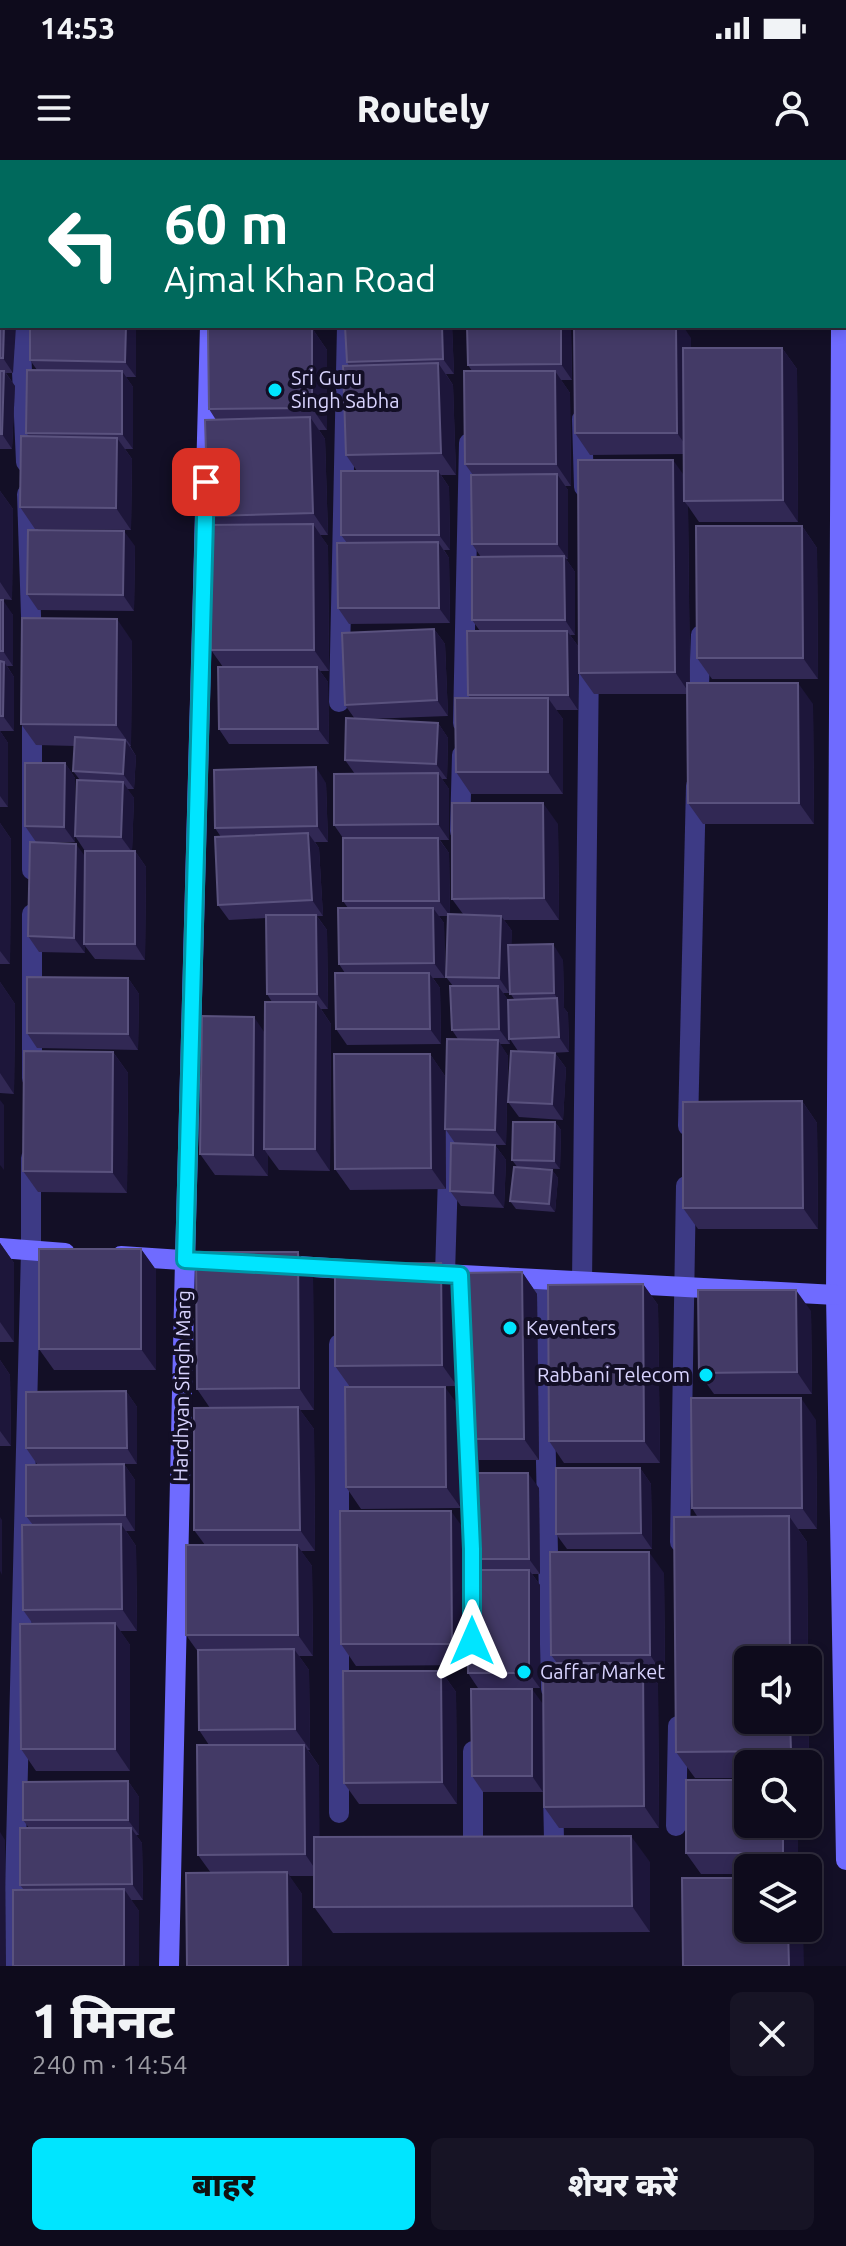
<!DOCTYPE html>
<html lang="hi">
<meta charset="utf-8">
<style>
:root{--surface:#0e0b1c;--page:#171425;--text:#f1f3f6;--muted:#9b9ba3;--line:#2e2b3b;--accent:#00e5ff}
body{margin:0;font-family:Ubuntu,"Noto Sans Devanagari",sans-serif;background:var(--page);color:var(--text);height:100vh;display:flex;flex-direction:column;font-size:30px;white-space:nowrap}
*{box-sizing:border-box;margin:0}
p{font-size:26px;color:var(--muted)}
.icon{flex:none;width:44px;height:44px;fill:none;stroke:currentColor;stroke-width:2;stroke-linecap:round;stroke-linejoin:round}
.map{position:relative;height:1806px;overflow:hidden}
.drawer{display:flex;flex-direction:column;background:var(--surface);flex:1}
.drawer>*{flex:none}
.top-card{position:absolute;left:0px;top:0px;width:846px;height:168px;box-shadow:0 4px 12px #0003,0 0 0 2px var(--line);background:#00695c;color:#fff;overflow:hidden}
.tools{position:absolute;left:734px;top:1486px;display:grid;gap:16px}
.tools a{display:grid;place-items:center;width:88px;height:88px;border-radius:12px;background:var(--surface);box-shadow:0 4px 12px #0003,0 0 0 2px var(--line);font-size:40px}
.pin{position:absolute;display:grid;place-items:center;width:68px;height:68px;color:#fff;margin:-34px;border-radius:16px;box-shadow:0 4px 12px #0006}
.me{position:absolute;width:88px;margin:-44px;rotate:0deg;stroke-linejoin:round;filter:drop-shadow(0 0 6px #0008)}
.turn{display:flex;align-items:center;gap:28px;height:168px;padding:0 32px;font-size:36px}
.turn .icon{width:104px;height:104px;stroke-width:2.5}
.turn b{display:block;font-size:56px;line-height:68px}
.round{display:grid;place-items:center;flex:none;width:84px;height:84px;border-radius:12px;background:var(--page)}
.summary{display:flex;align-items:center;justify-content:space-between;height:136px;padding:0 32px}
h1{font-size:48px;font-weight:800;line-height:60px}
.action{display:flex;gap:16px;margin-top:auto;padding:16px 32px}
.action a{flex:1;height:92px;border-radius:12px;background:var(--accent);color:#111;font-size:32px;font-weight:800;line-height:92px;text-align:center}
.action a+a{background:var(--page);color:var(--text)}
.status{display:flex;justify-content:space-between;align-items:center;height:56px;padding:0 40px;background:var(--surface);direction:ltr}
.status svg{height:22px;fill:currentColor}
header{display:flex;justify-content:space-between;align-items:center;height:104px;padding:0 32px;background:var(--surface);font-size:36px;font-weight:800}
.map>svg:first-child{display:block}
</style>
<div class="status"><b>14:53</b><svg viewBox="0 0 49 12"><path d="M0 12V9h3v3zM5 12V6h3v6zM10 12V3h3v9zM15 12V0h3v12zM26 1h20v11H26zM47 4h2v5h-2z"/></svg></div>
<header><svg class="icon" aria-label="menu" viewBox="0 0 24 24"><path d="M4 6h16M4 12h16M4 18h16"/></svg>Routely<svg class="icon" aria-label="person" viewBox="0 0 24 24"><circle cx="12" cy="8" r="4"/><path d="M4 21q1-7 8-7t8 7"/></svg></header>
<div class="map">
<svg width="846" height="1806" viewBox="0 0 846 1806">
<rect width="100%" height="100%" fill="#130f26"/>
<g fill="none" stroke-linecap="round" stroke-linejoin="round">
<g stroke="#3d3a85" stroke-width="20">
<path d="M30 2V0"/>
<path d="M359 2V0"/>
<path d="M479 2V0"/>
<path d="M589 2 590 0"/>
<path d="M715 2 716 0"/>
<path d="M20 166 26 302"/>
<path d="M582 259 584 327"/>
<path d="M27 334 32 486"/>
<path d="M339 542 347 166"/>
<path d="M698 551 701 475"/>
<path d="M463 563 469 283"/>
<path d="M460 671 462 595"/>
<path d="M32 710V554"/>
<path d="M32 918V754"/>
<path d="M688 966 696 626"/>
<path d="M445 1114 450 950"/>
<path d="M542 1121 551 1529"/>
<path d="M582 1123 589 499"/>
<path d="M467 1263 470 1339"/>
<path d="M680 1382 686 1026"/>
<path d="M473 1591V1695"/>
<path d="M553 1633 554 1680"/>
<path d="M339 1653V1184"/>
<path d="M676 1666 678 1566"/>
<path d="M13 1806 31 1091V998"/>
</g>
<g stroke="#6f6bff" stroke-width="20">
<path d="M218 2V0"/>
<path d="M0 38 2 39"/>
<path d="M0 82H2"/>
<path d="M844 128 846 109"/>
<path d="M841 166 836 1135 846 1700"/>
<path d="M0 1088 65 1093"/>
<path d="M121 1096 197 1101"/>
<path d="M281 1105 361 1110"/>
<path d="M425 1113 836 1135"/>
<path d="M169 1806 185 1100 210 166"/>
</g>
</g>
<g fill="#312854" fill-rule="evenodd">
<path d="M0 0H15V2H2V7H0Z"/>
<path d="M646 0H707V2H668Z"/>
<path d="M0 119 13 213H6L15 226 12 289H0Z"/>
<path d="M136 166V217H126L133 227V289H125L132 299 131 370 35 369 20 347 29 276 26 273 37 210 30 200Z"/>
<path d="M345 166H452L454 214H446L453 225 456 315H441L449 327 450 390H444L449 398 450 463 349 464 338 448 347 383 341 375 357 311 346 295 349 206 347 202Z"/>
<path d="M467 166H568L571 170 572 220H561L570 233 571 326H565L568 330V399H566L575 412V475H570L578 486V550H556L563 559V634H471L456 612 470 538 468 535 480 471 472 460 481 397 472 384 473 315 465 304 472 211 468 205Z"/>
<path d="M312 168 327 190V270H319L325 279 328 375H320L328 386 329 511H320L328 522 329 584H229L219 569 223 507 211 490 214 365 208 356 216 260 209 249Z"/>
<path d="M691 178V188H782L797 209 798 362H699L688 346 690 523 813 544 814 664H703L688 643 687 534H594L579 513 684 315V294L590 295 575 273Z"/>
<path d="M0 331 13 349 12 440 0 439Z"/>
<path d="M802 366 817 388 818 519H712L697 498Z"/>
<path d="M135 386 134 451 38 450 27 434Z"/>
<path d="M0 440 13 455V506H7L14 517V571H0Z"/>
<path d="M434 469 445 484 448 556 368 559 438 563 448 578 447 619H442L449 629V680H440L449 693 450 754H463L452 739 558 664 559 760H504L512 771 511 785 563 800 564 848 568 853 569 892 551 893H555L566 908 563 960 519 957 508 942 518 891 510 879V884H500L508 896 506 985H495L506 1000 504 1048 461 1046 450 1031 455 983 446 970V1029L350 1030 335 1009 430 894 445 916V939L458 879 452 870 453 826 446 817 448 756H439L444 763 445 818H433L440 828 441 884 347 885 336 869 345 813 339 804 348 748 343 741V678L334 665 355 614 345 600 355 559 345 545ZM503 833H510L514 839 508 840Z"/>
<path d="M132 481 131 586H130L136 596 134 629H127L134 638 132 691H135L146 707 145 800 95 799 85 786V793L39 792 28 776 85 696V691L75 676V682H36L25 666 65 603 75 618V669L80 620 73 611 75 586 36 585 21 564Z"/>
<path d="M0 571 8 583V647H0Z"/>
<path d="M326 623 328 682H315L319 688 323 756H317L327 770 328 849H321L331 864 330 1011 279 1010 268 995V1016L215 1015 200 994 264 872 272 842 267 834 266 758 229 760 218 745 221 677 215 668Z"/>
<path d="M0 663 11 679 10 804H0Z"/>
<path d="M128 818 139 834 138 890 37 888 27 873Z"/>
<path d="M0 822 15 844 14 934 0 933Z"/>
<path d="M113 892 128 913 127 1033 38 1032 23 1011Z"/>
<path d="M802 941 817 963 818 1069H698L683 1048Z"/>
<path d="M555 962 561 970 560 1009 525 1008 552 1010 558 1018 555 1052 516 1049 510 1041 518 1008 512 1000Z"/>
<path d="M0 1083 14 1103V1182H0Z"/>
<path d="M141 1089 156 1110V1210H54L39 1189Z"/>
<path d="M441 1103 456 1125 457 1226 388 1227 461 1348 361 1349 346 1327 350 1227 335 1206Z"/>
<path d="M522 1112 537 1134 539 1300H475L460 1279Z"/>
<path d="M313 1113 314 1250H300L314 1269 315 1391H301L312 1406 313 1496H299L309 1510 310 1590H308L319 1606V1677L650 1702V1772L333 1773 314 1747V1716H289L302 1734 211 1713 198 1695 209 1585 199 1570 198 1492 186 1475 205 1385 194 1370 210 1248 197 1229Z"/>
<path d="M643 1124 658 1145 660 1303H564L549 1281Z"/>
<path d="M811 1151 812 1234H714L699 1213Z"/>
<path d="M0 1200 10 1215 11 1286H0Z"/>
<path d="M126 1231 137 1247V1304H37L26 1288Z"/>
<path d="M816 1260 817 1369H798L807 1382 809 1618 808 1604H748V1618H695L676 1592 697 1356 692 1348Z"/>
<path d="M124 1304 135 1320V1371H126L136 1386 137 1471H120L130 1485V1611H36L21 1589 33 1464 23 1450 33 1365 26 1356Z"/>
<path d="M640 1308 651 1324 652 1389H567L556 1374Z"/>
<path d="M539 1328 540 1414H532L540 1425V1528H478L468 1513 477 1410 469 1399Z"/>
<path d="M466 1372 467 1505 356 1506 341 1484Z"/>
<path d="M664 1413 665 1517H653L658 1524 659 1668H559L544 1647 557 1503 551 1495Z"/>
<path d="M441 1511 456 1532 457 1644H359L344 1623Z"/>
<path d="M543 1544V1632H483L472 1616Z"/>
<path d="M128 1621 139 1637V1675H136L142 1683 143 1740H131L139 1751 24 1730 20 1725 29 1668 23 1660Z"/>
<path d="M748 1664H798V1708H748V1714H701L686 1693Z"/>
</g>
<g fill="#1d163a">
<rect x="812" y="0" width="12" height="2"/>
<path d="M4 166H16L13 213 3 198Z"/>
<path d="M126 166H136V217L125 202Z"/>
<path d="M442 166H452L454 214 443 199Z"/>
<path d="M561 166H568L571 170 572 220 561 204Z"/>
<path d="M676 166H683L691 178 692 294 677 273Z"/>
<path d="M312 168 327 190V270L312 248Z"/>
<path d="M782 188 797 209 798 362 783 340Z"/>
<path d="M438 203 453 225 456 315 441 293Z"/>
<path d="M4 211 15 226 12 289 2 274Z"/>
<path d="M122 211 133 227V289L122 274Z"/>
<path d="M555 211 570 233 571 326 556 304Z"/>
<path d="M310 257 325 279 328 375 313 353Z"/>
<path d="M117 278 132 299 131 370 116 348Z"/>
<path d="M673 300 688 321 684 341 688 346 690 534 675 512Z"/>
<path d="M438 311 449 327 450 390 439 375Z"/>
<path d="M557 314 568 330V399L557 384Z"/>
<path d="M0 331 13 349 12 440 0 422Z"/>
<path d="M313 364 328 386 329 511 314 490Z"/>
<path d="M802 366 817 388 818 519 803 498Z"/>
<path d="M124 371 135 386 134 451 123 435Z"/>
<path d="M438 382 449 398 450 463 439 448Z"/>
<path d="M564 396 575 412V475L565 460Z"/>
<path d="M3 440 13 455V506L3 491Z"/>
<path d="M117 459 132 481 131 586 116 565Z"/>
<path d="M434 469 445 484 448 556 437 540Z"/>
<path d="M567 471 578 486V550L568 535Z"/>
<path d="M4 502 14 517V571L3 556Z"/>
<path d="M317 507 328 522 329 584 318 569Z"/>
<path d="M798 523 813 544 814 664 799 643Z"/>
<path d="M548 538 563 559V634L548 612Z"/>
<path d="M438 563 448 578 447 619 436 604Z"/>
<path d="M0 571 8 583V647L0 636Z"/>
<path d="M125 580 136 596 134 629 123 614Z"/>
<path d="M65 603 75 618V682L64 667Z"/>
<path d="M316 607 326 623 328 682 317 666Z"/>
<path d="M438 613 449 629V680L438 664Z"/>
<path d="M123 622 134 638 132 692 121 677Z"/>
<path d="M543 643 558 664 559 760 544 738Z"/>
<path d="M0 663 11 679 10 804 0 791Z"/>
<path d="M308 673 319 688 323 756 312 740Z"/>
<path d="M438 678 449 693 450 756 439 741Z"/>
<path d="M76 684 87 699 85 793 74 778Z"/>
<path d="M135 691 146 707 145 800 135 784Z"/>
<path d="M433 748 444 763 445 818 434 803Z"/>
<path d="M316 755 327 770 328 849 317 834Z"/>
<path d="M501 756 512 771 510 834 499 818Z"/>
<path d="M553 784 563 800 564 848 568 853 569 892 559 877 557 838 554 833Z"/>
<path d="M429 813 440 828 441 884 430 869Z"/>
<path d="M128 818 139 834 138 890 128 874Z"/>
<path d="M0 822 15 844 14 934 0 913Z"/>
<path d="M498 826 509 841 510 884 499 869Z"/>
<path d="M316 842 331 864 330 1011 315 989Z"/>
<path d="M254 857 269 879 264 989 268 995V1016L253 995Z"/>
<path d="M498 880 508 896 506 985 495 970Z"/>
<path d="M113 892 128 913 127 1033 112 1012Z"/>
<path d="M555 893 566 908 563 960 552 944Z"/>
<path d="M430 894 445 916 446 1029 431 1008Z"/>
<path d="M0 940 4 945V1010L0 1005Z"/>
<path d="M802 941 817 963 818 1069 803 1048Z"/>
<path d="M555 962 561 970 560 1009 554 1001Z"/>
<path d="M495 985 506 1000 504 1048 493 1033Z"/>
<path d="M552 1010 558 1018 555 1052 549 1044Z"/>
<path d="M0 1083 14 1103V1182L0 1162Z"/>
<path d="M141 1089 156 1110V1210L141 1189Z"/>
<path d="M298 1092 313 1113 314 1250 299 1228Z"/>
<path d="M441 1103 456 1125 457 1226 442 1205Z"/>
<path d="M522 1112 537 1134 539 1300 524 1279Z"/>
<path d="M643 1124 658 1145 660 1303 644 1281Z"/>
<path d="M796 1130 811 1151 812 1234 797 1212Z"/>
<path d="M0 1200 10 1215 11 1286 0 1271Z"/>
<path d="M445 1227 460 1248 461 1348 446 1327Z"/>
<path d="M126 1231 137 1247V1304L127 1288Z"/>
<path d="M801 1238 816 1260 817 1369 802 1348Z"/>
<path d="M298 1247 314 1269 315 1391 300 1370Z"/>
<path d="M124 1304 135 1320V1371L125 1355Z"/>
<path d="M640 1308 651 1324 652 1389 641 1373Z"/>
<path d="M528 1313 539 1328 540 1414 529 1399Z"/>
<path d="M451 1351 466 1372 467 1505 452 1484Z"/>
<path d="M789 1356 807 1382 809 1618 808 1604H799L791 1591 790 1560H808V1500H790Z"/>
<path d="M0 1357 2 1360V1415L0 1411Z"/>
<path d="M121 1364 136 1386 137 1471 122 1449Z"/>
<path d="M297 1385 312 1406 313 1496 298 1475Z"/>
<path d="M649 1392 664 1413 665 1517 650 1495Z"/>
<path d="M529 1410 540 1425V1528L529 1513Z"/>
<path d="M115 1463 130 1485V1611L115 1589Z"/>
<path d="M294 1489 309 1510 310 1590 295 1569Z"/>
<path d="M643 1503 658 1524 659 1668 644 1646Z"/>
<path d="M441 1511 456 1532 457 1644 442 1622Z"/>
<path d="M532 1529 543 1544V1632L532 1616Z"/>
<path d="M304 1585 319 1606 320 1716 305 1694Z"/>
<path d="M128 1621 139 1637V1675L128 1660Z"/>
<path d="M783 1664H798V1708H794L783 1693Z"/>
<path d="M131 1668 142 1683 143 1740 132 1724Z"/>
<path d="M0 1672 5 1680 6 1806H0Z"/>
<path d="M631 1676 650 1702V1772L632 1746Z"/>
<path d="M287 1712 302 1734V1806H288Z"/>
<path d="M124 1729 139 1751V1806H124Z"/>
<path d="M788 1768H803L804 1806H789Z"/>
</g>
<g fill="#433a66" stroke="#5a527e" stroke-width="2">
<rect x="759" y="0" width="53" height="2"/>
<path d="M0 119H2V166H4L3 198H0Z"/>
<path d="M30 166H126L125 202 30 200Z"/>
<path d="M345 166H442L443 199 347 202Z"/>
<path d="M467 166H561V204L468 205Z"/>
<path d="M574 166H676L677 273H575Z"/>
<path d="M312 168V248L209 249 208 169Z"/>
<path d="M683 188H782L783 340 684 341Z"/>
<path d="M438 203 441 293 346 295 343 206Z"/>
<path d="M27 210 122 211V274L26 273Z"/>
<path d="M0 211H4L2 274H0Z"/>
<path d="M464 211H555L556 304H465Z"/>
<path d="M310 257 313 353 208 356 205 260Z"/>
<path d="M21 276 117 278 116 348 20 347Z"/>
<path d="M578 300H673L675 512 579 513Z"/>
<path d="M341 311H438L439 375H341Z"/>
<path d="M557 314V384H472L471 315Z"/>
<path d="M313 364 314 490H211L210 365Z"/>
<path d="M696 366H802L803 498H697Z"/>
<path d="M28 370 124 371 123 435 27 434Z"/>
<path d="M438 382 439 448H338L337 383Z"/>
<path d="M564 396 565 460H472V397Z"/>
<rect x="0" y="440" width="3" height="51"/>
<path d="M22 458 117 459 116 565 21 564Z"/>
<path d="M434 469 437 540 345 545 342 473Z"/>
<path d="M467 471H567L568 535H468Z"/>
<path d="M0 501 4 502 3 556H0Z"/>
<path d="M218 507H317L318 569H219Z"/>
<path d="M687 523H798L799 643H688Z"/>
<path d="M455 538H548V612H456Z"/>
<path d="M346 558 438 563 436 604 345 600Z"/>
<path d="M75 577 125 580 123 614 73 611Z"/>
<path d="M25 603H65L64 667 25 666Z"/>
<path d="M316 607 317 666 215 668 214 610Z"/>
<path d="M438 613V664L334 665V614Z"/>
<path d="M77 620 123 622 121 677 75 676Z"/>
<path d="M452 643H543L544 738 452 739Z"/>
<path d="M308 673 312 740 218 745 215 677Z"/>
<path d="M343 678H438L439 741H343Z"/>
<path d="M30 682 76 684 74 778 28 776Z"/>
<path d="M85 691H135V784H84Z"/>
<path d="M338 748H433L434 803 339 804Z"/>
<path d="M448 754 501 756 499 818 446 817Z"/>
<path d="M266 755H316L317 834H267Z"/>
<path d="M553 784 554 833 510 834 508 785Z"/>
<path d="M335 813H429L430 869H336Z"/>
<path d="M27 817 128 818V874L27 873Z"/>
<path d="M450 826H498L499 869 452 870Z"/>
<path d="M557 838 559 877 509 879 508 840Z"/>
<path d="M265 842H316L315 989H264Z"/>
<path d="M202 856 254 857 253 995 200 994Z"/>
<path d="M447 879 498 880 495 970 445 969Z"/>
<path d="M24 891 113 892 112 1012 23 1011Z"/>
<path d="M511 891 555 893 552 944 508 942Z"/>
<path d="M334 894H430L431 1008 335 1009Z"/>
<path d="M802 941 803 1048H683V942Z"/>
<path d="M513 962H555L554 1001 512 1000Z"/>
<path d="M451 983 495 985 493 1033 450 1031Z"/>
<path d="M514 1007 552 1010 549 1044 510 1041Z"/>
<rect x="39" y="1089" width="102" height="100"/>
<path d="M196 1092H298L299 1228 197 1229Z"/>
<path d="M441 1103 442 1205 335 1206V1104Z"/>
<path d="M522 1112 524 1279H460L459 1113Z"/>
<path d="M643 1124 644 1281H549L548 1125Z"/>
<path d="M698 1130H796L797 1212 699 1213Z"/>
<path d="M345 1227H445L446 1327H346Z"/>
<path d="M126 1231 127 1288H26V1232Z"/>
<path d="M691 1238H801L802 1348H692Z"/>
<path d="M298 1247 300 1370H194V1248Z"/>
<path d="M124 1304 125 1355 26 1356V1305Z"/>
<path d="M556 1308H640L641 1373 556 1374Z"/>
<path d="M468 1313H528L529 1399H469Z"/>
<path d="M340 1351H451L452 1484H341Z"/>
<path d="M789 1356 790 1500H748V1560H790L791 1591 676 1592 674 1357Z"/>
<path d="M121 1364 122 1449 23 1450 22 1365Z"/>
<path d="M186 1385H297L298 1475H186Z"/>
<path d="M550 1392H649L650 1495H551Z"/>
<path d="M467 1410H529V1513H468Z"/>
<path d="M115 1463V1589H21L20 1464Z"/>
<path d="M294 1489 295 1569 199 1570 198 1490Z"/>
<path d="M543 1503H643L644 1646 544 1647Z"/>
<path d="M343 1511H441L442 1622 344 1623Z"/>
<path d="M471 1529H532V1616H472Z"/>
<path d="M197 1585H304L305 1694 198 1695Z"/>
<path d="M686 1620H748V1664H783V1693H686Z"/>
<path d="M128 1621V1660H23V1622Z"/>
<path d="M20 1668H131L132 1724 20 1725Z"/>
<path d="M631 1676 632 1746 314 1747V1677Z"/>
<path d="M287 1712 288 1806H187L186 1713Z"/>
<path d="M682 1718H748V1768H788L789 1806H683Z"/>
<path d="M124 1729V1806H13V1730Z"/>
</g>
<g fill="none" stroke-linecap="round" stroke-linejoin="round">
<defs>
<path id="route" d="M206 322 185 1100 460 1115 472 1389V1481"/>
</defs>
<use href="#route" stroke="#0095a6" stroke-width="20"/>
<use href="#route" stroke="#00e5ff" stroke-width="14"/>
</g>
<g fill="#00e5ff" stroke="#130f26" stroke-width="3">
<circle cx="275" cy="230" r="8"/>
<circle cx="510" cy="1168" r="8"/>
<circle cx="706" cy="1215" r="8"/>
<circle cx="524" cy="1512" r="8"/>
</g>
<g text-anchor="middle" stroke-width="8" stroke-linejoin="round" paint-order="stroke">
<g font-size="20" fill="#d9d4ff" stroke="#130f26" text-anchor="start">
<text x="291" y="225">Sri Guru<tspan x="291" dy="23">Singh Sabha</tspan></text>
<text x="526" y="1175">Keventers</text>
<text x="690" y="1222" text-anchor="end">Rabbani Telecom</text>
<text x="540" y="1519">Gaffar Market</text>
</g>
<g font-size="20" fill="#d9d4ff" stroke="#130f26">
<text transform="translate(182 1226) rotate(-89)" y="7">Hardhyan Singh Marg</text>
</g>
</g>
</svg>
<div class="tools">
<a><svg class="icon" aria-label="sound" viewBox="0 0 24 24"><path d="M4 9h4l5-4v14l-5-4H4zM17 9q2 3 0 6"/></svg></a>
<a><svg class="icon" aria-label="search" viewBox="0 0 24 24"><circle cx="10" cy="10" r="6"/><path d="M15 15l6 6"/></svg></a>
<a><svg class="icon" aria-label="layers" viewBox="0 0 24 24"><path d="M12 4l9 5-9 5-9-5zM3 14l9 5 9-5"/></svg></a>
</div>
<div class="pin" style="left:206px;top:322px;background:#d93025"><svg class="icon" aria-label="arrive" viewBox="0 0 24 24"><path d="M6 21V4h12l-3 4 3 4H6"/></svg></div>
<svg class="me" style="left:472px;top:1481px" viewBox="-20 -20 40 40"><path d="M0-17L14 15 0 8-14 15z" fill="#00e5ff" stroke="#fff" stroke-width="4"/></svg>
<div class="top-card">
<div class="turn"><svg class="icon" aria-label="left" viewBox="0 0 24 24"><path d="M17 20v-9H6M10 6l-5 5 5 5"/></svg><div><b>60 m</b>Ajmal Khan Road</div></div>
</div>
</div>
<section class="drawer">
<div class="summary"><div><h1>1 मिनट</h1><p>240 m · 14:54</p></div><a class="round"><svg class="icon" aria-label="close" viewBox="0 0 24 24"><path d="M6 6l12 12M18 6L6 18"/></svg></a></div>
<div class="action"><a>बाहर</a><a>शेयर करें</a></div>
</section>
